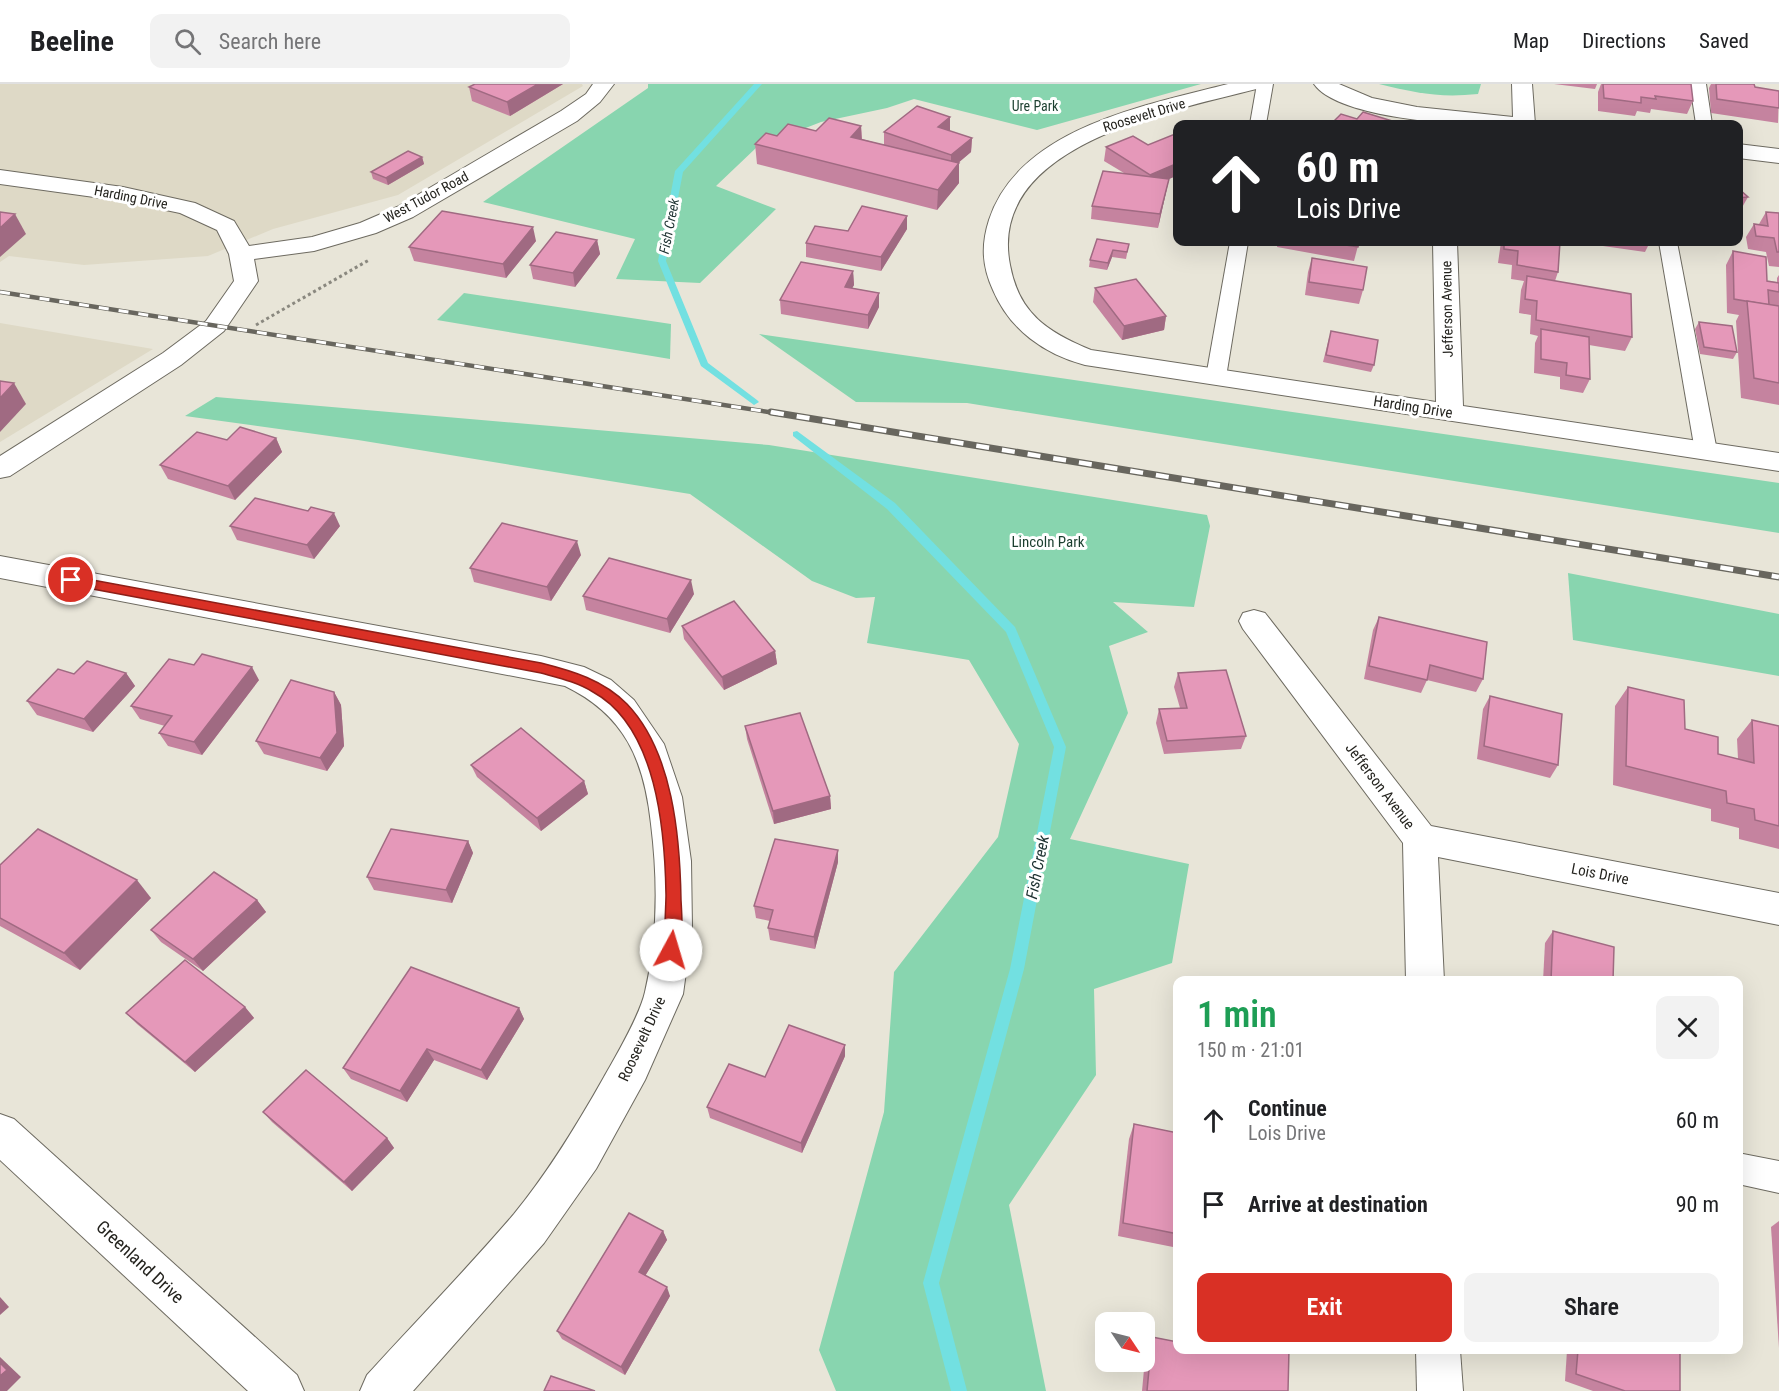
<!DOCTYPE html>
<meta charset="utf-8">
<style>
:root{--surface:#fff;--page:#f2f2f2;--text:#202124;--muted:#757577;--line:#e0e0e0;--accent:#d93025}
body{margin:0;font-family:"Roboto Condensed",sans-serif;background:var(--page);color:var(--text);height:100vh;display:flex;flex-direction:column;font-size:22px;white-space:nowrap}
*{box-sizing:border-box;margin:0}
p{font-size:20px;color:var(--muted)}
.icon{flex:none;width:33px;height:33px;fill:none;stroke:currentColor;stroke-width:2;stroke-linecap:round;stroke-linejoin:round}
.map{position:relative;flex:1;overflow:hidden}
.drawer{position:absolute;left:1173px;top:892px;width:570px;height:378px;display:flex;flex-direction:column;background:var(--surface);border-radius:12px;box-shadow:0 6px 24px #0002}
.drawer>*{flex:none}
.guide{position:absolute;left:1173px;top:36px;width:570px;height:126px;border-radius:12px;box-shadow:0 6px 24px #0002;background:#202124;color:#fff;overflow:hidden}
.needle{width:39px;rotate:125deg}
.tools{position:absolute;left:1095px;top:1228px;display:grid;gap:12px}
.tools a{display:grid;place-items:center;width:60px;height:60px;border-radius:12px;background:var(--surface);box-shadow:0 6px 24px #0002;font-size:30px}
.pin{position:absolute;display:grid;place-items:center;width:51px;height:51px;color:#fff;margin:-26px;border:3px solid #fff;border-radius:50%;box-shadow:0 2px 6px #0007}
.me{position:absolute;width:66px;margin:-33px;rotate:6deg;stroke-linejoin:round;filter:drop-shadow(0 0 4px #0008)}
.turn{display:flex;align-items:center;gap:21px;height:126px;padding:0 24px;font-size:27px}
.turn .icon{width:78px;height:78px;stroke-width:2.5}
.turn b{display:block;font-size:42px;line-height:51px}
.round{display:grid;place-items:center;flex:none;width:63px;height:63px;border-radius:12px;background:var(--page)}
.overview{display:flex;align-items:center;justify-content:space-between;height:102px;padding:0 24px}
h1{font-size:36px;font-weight:600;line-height:45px;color:#1e9e55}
.action{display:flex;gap:12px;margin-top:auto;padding:12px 24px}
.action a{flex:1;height:69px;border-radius:12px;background:var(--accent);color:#fff;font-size:24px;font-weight:600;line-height:69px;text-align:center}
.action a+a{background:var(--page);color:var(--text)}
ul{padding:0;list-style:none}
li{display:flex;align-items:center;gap:18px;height:84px;padding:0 24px}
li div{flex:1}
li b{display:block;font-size:22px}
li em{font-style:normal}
header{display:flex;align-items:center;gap:36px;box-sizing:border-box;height:84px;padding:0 30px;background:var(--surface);border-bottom:2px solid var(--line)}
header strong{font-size:28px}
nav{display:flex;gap:33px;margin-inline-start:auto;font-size:21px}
.search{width:420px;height:54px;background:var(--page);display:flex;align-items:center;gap:15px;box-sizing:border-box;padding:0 21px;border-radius:12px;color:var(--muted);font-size:22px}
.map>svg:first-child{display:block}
</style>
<header>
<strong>Beeline</strong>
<div class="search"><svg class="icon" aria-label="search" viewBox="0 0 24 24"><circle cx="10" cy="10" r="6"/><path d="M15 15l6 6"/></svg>Search here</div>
<nav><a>Map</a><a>Directions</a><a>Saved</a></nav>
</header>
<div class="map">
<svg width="1779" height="1307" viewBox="0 0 1779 1307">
<rect width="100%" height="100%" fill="#e8e5d8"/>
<g fill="#ded9c6">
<path d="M0 0H582L583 2 398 111 273 145 208 172 84 181 9 172 0 178Z"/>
<path d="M0 239 153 265 0 358Z"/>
</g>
<g fill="#88d5af">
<path d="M648 0H1201L1037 46 914 15 887 24 821 38 757 63 716 102 776 125 700 199 616 195 635 155 483 118 648 4Z"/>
<path d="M1379 0H1481L1478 10C1439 14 1416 9 1379 0Z"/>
<path d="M464 209 671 240 670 275 437 236Z"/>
<path d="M759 250 1779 399V449L967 319 856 318Z"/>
<path d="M216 313 769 361 1207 431 1210 442 1194 523 1113 518 1148 548 1109 562 1128 629 1070 755 1189 780 1172 879 1094 905 1096 991 1009 1121 1046 1307H836L819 1266 884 1028 894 888 998 753 1019 660 969 576 867 559 875 513 856 514 812 497 690 410 358 356 185 332Z"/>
<path d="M1568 489 1779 530V592L1573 556Z"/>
</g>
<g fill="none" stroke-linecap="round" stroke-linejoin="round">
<g fill="#72e0e1" fill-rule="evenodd">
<path d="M754 0H762L683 88 666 177 708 279 757 316 759 318 754 321 701 282 658 177 675 87Z"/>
<path d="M797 347 895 419 1015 543 1066 663 1024 885 939 1199 967 1307H951L923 1199 1010 885 1054 663 1006 548 887 425 793 352V348Z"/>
</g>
<defs>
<g id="service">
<path d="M1257 0H1273L1266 40H1250Z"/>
<path d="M1690 0H1706L1712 40H1696Z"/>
<path d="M1230 158H1248L1226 293 1223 298 1216 299 1209 298 1206 293Z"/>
<path d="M1659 158H1677L1717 367 1714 372 1706 374 1698 372 1695 367Z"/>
<path d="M1738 1069 1779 1077V1109L1738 1100Z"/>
</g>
<g id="minor">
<path d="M593 0H614L600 18 577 37 413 133 376 149 314 167 254 175 258 197 224 247 181 281 10 392 0 394V372L163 269 206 237 234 197 229 170 217 146 180 129 123 117 0 100V86L123 103 195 119 234 137 249 162 312 153 360 139 397 123 561 27 586 10Z"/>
<path d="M1228 0H1263L1260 4C1177 26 986 59 1010 181 1019 230 1048 248 1091 266L1436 318 1433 158H1457L1463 322 1779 369V387L1085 281C1044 270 1010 246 993 206 982 182 981 161 989 136 1019 44 1146 21 1228 0Z"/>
<path d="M1314 0H1339L1372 14 1417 23 1513 33 1512 0H1532L1535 40C1491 45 1340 38 1314 0Z"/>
<path d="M1738 60 1779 65V79L1738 74Z"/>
<path d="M0 472 541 572 584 583 611 596 634 616 664 660 682 713 691 777 692 844 683 910 645 996 596 1085 544 1159 413 1307H360L367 1291C416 1237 467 1185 514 1130 549 1087 577 1041 604 993 616 972 640 931 645 908 658 853 658 796 651 740 644 676 625 631 565 602L0 494Z"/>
<path d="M1254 526 1265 529 1431 742 1779 809V841L1438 773 1444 897H1406L1403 759 1243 545 1239 537 1243 529Z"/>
<path d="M0 1030 14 1035 297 1291 304 1307H248L0 1076Z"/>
<path d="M1416 1266H1460L1463 1307H1417Z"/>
</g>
</defs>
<use href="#service" stroke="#6d6a60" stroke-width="2"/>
<use href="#minor" stroke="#6d6a60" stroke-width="2"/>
<path stroke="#8a887f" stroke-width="3" stroke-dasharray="3 3" stroke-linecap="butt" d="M256 241 369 176"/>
<use href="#service" fill="#fff" fill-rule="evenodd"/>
<use href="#minor" fill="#fff" fill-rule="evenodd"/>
<defs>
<path id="rail-far1" d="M0 208 781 330"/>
<path id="rail" d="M771 328 1779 493"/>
</defs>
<use href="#rail-far1" stroke="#68665e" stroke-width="4.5"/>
<use href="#rail" stroke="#68665e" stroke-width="7"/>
<use href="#rail-far1" stroke="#fff" stroke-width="3" stroke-dasharray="10" stroke-linecap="butt"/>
<use href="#rail" stroke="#fff" stroke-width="4.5" stroke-dasharray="13" stroke-linecap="butt"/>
</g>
<g fill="#c5839f">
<path d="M563 0 510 32 472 17 469 3Z"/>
<path d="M1554 0H1597L1595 5Z"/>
<path d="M1601 0H1691L1693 17 1687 30 1651 25 1650 29 1637 27 1635 32 1598 27V8Z"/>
<path d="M1711 0H1754L1755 3 1779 7 1778 39 1711 29 1709 4Z"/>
<path d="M950 33 949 47 972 54 971 68 958 79 959 99 937 126 757 80 755 60 777 52 861 42 862 55 884 61V48Z"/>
<path d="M1178 51V91L1169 95 1158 144 1091 135 1092 122 1124 89 1104 77 1106 63 1148 61Z"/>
<path d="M422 73 424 80 388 101 373 95 371 88Z"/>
<path d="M1738 104 1748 113 1740 127H1738Z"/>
<path d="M1766 128 1779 129V183L1769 182 1766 168 1748 165 1746 153 1754 140H1759Z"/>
<path d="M907 132V145L881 187 806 173V159Z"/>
<path d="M1097 155 1129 160 1126 175 1112 173 1107 186 1089 183 1090 176Z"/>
<path d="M597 156 600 170 575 203 533 195 530 181Z"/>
<path d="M536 157 506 194 414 177 409 163Z"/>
<path d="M1278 158H1359L1354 177 1277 163Z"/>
<path d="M1501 158H1560L1558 188 1555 197 1632 253 1625 267 1589 261 1590 295 1583 309 1560 305V293L1534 289 1535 259 1538 252 1530 250 1531 231 1519 229 1521 206 1524 197 1511 195 1512 181 1498 179Z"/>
<path d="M1602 158H1650L1645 168 1603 162Z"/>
<path d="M1733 167 1767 197 1777 198V194L1779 191V321L1741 314 1736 237 1739 231 1727 229 1726 181Z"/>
<path d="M1312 174 1363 206 1359 220 1305 211 1308 188Z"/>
<path d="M853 187 854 201 852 204 879 209V223L868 245 781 230 780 216Z"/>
<path d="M1095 204 1166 232 1164 246 1122 256 1093 218Z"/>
<path d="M1699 238 1737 268 1733 275 1700 270 1695 245Z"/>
<path d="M1329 254 1374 281 1371 288 1323 278Z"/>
<path d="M276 354 282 368 235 416 168 395 160 381 227 356Z"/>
<path d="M230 442H340L314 475 237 456Z"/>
<path d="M581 471 551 517 474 498 470 484Z"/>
<path d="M694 510 670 549 586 526 583 512Z"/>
<path d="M1379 533 1483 595 1476 608 1427 596 1421 609 1364 595 1373 546Z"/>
<path d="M682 542 775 567 777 580 724 606 684 555Z"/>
<path d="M126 589 135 602 93 648 37 631 27 617Z"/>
<path d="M1178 589 1246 652 1241 665 1164 670 1156 639 1159 625 1180 624 1174 603Z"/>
<path d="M259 596 202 671 168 662 159 649 165 642 140 635 131 622Z"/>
<path d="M1628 603 1718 670 1738 675 1737 655 1752 636 1779 642V765L1739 755V744L1711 737V725L1613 701 1615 622Z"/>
<path d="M334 608 341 621 344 662 327 687 264 670 256 657Z"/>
<path d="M1490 612 1558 681 1550 694 1477 675 1483 625Z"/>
<path d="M745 642 830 712 831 725 774 740 747 655Z"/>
<path d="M471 681 584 697 588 710 541 747 477 693Z"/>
<path d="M468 757 473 769 452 819 374 806 367 793Z"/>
<path d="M838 766V778L815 865 770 856 768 844 770 837 756 834 754 822Z"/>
<path d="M0 781 151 814 80 886 0 842Z"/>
<path d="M257 816 266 828 203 887 161 858 151 846Z"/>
<path d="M1553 847 1613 897H1543L1545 859Z"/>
<path d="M245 923 254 934 195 988 137 940 126 929Z"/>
<path d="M519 924 524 935 487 996 434 976 407 1018 351 995 343 984Z"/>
<path d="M845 961V972L802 1069 710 1034 707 1023 765 993Z"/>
<path d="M263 1028 387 1054 394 1064 352 1107 272 1038Z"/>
<path d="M1134 1040 1178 1049V1164L1118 1152 1129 1055Z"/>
<path d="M1779 1137V1264L1771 1143Z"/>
<path d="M663 1147 667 1156 645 1192 670 1212 625 1291 562 1255 557 1247Z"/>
<path d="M1152 1253 1288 1307H1142L1146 1264Z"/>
<path d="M1567 1266H1680V1307H1593L1565 1297Z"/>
</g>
<g fill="#a06a82">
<path d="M538 0H563L510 32 507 18Z"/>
<path d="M950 33V46L937 56 938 43Z"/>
<path d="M861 42 862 62 851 53Z"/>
<path d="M972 54 971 68 951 85V71Z"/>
<path d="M422 73 424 80 388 101 386 94Z"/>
<path d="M959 79V99L937 126 938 106Z"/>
<path d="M1178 79V91L1169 95 1158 144 1160 130 1147 104 1150 91Z"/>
<path d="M15 130 26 150 0 173V144Z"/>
<path d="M907 132V145L881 187V173Z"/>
<path d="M533 143 536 157 506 194 503 180Z"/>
<path d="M597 156 600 170 575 203 573 189Z"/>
<path d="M1113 166 1112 173 1107 186 1108 179Z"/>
<path d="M853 187 854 201 845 217V203Z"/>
<path d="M879 209V223L868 245V231Z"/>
<path d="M1166 232 1164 246 1122 256 1124 242Z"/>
<path d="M14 299 26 320 0 348V314Z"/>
<path d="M276 354 282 368 235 416 228 402Z"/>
<path d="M334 429 340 442 314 475 307 461Z"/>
<path d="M577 457 581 471 551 517 547 503Z"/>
<path d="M691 496 694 510 670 549 667 535Z"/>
<path d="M775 567 777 580 724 606 722 593Z"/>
<path d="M252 583 259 596 202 671 194 658Z"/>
<path d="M126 589 135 602 93 648 84 635Z"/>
<path d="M334 608 341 621 344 662 327 687 320 674Z"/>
<path d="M584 697 588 710 541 747 537 734Z"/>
<path d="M830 712 831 725 774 740 773 727Z"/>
<path d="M468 757 473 769 452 819 446 806Z"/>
<path d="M838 766V778L815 865 814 853Z"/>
<path d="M137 796 151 814 80 886 64 869Z"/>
<path d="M257 816 266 828 203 887 193 875Z"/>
<path d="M245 923 254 934 195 988 185 978Z"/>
<path d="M519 924 524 935 487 996 481 986Z"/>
<path d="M845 961V972L802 1069 801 1059Z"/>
<path d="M427 965 434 976 407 1018 400 1007Z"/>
<path d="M387 1054 394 1064 352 1107 344 1098Z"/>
<path d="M663 1147 667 1156 642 1197 639 1188Z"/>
<path d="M667 1203 670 1212 625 1291 621 1283Z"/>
<path d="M0 1213 9 1223 0 1231Z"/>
<path d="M0 1273 21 1293 7 1307H0Z"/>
</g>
<g fill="#e598b9" stroke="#a06a82" stroke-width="1.5">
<path d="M475 0H538L507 18 469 3Z"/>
<path d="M1603 0H1691L1693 17 1655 12 1656 15 1641 13V19L1604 14Z"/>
<path d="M1716 0H1754L1755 3 1779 7V24L1717 15Z"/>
<path d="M917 22 950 33 938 43 972 54 951 71 884 48Z"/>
<path d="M1363 28 1402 40H1331L1341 30 1357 35Z"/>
<path d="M829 34 861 42 851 53 959 79 938 106 755 60 766 49 777 52 788 40 816 47Z"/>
<path d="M1175 50 1178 51V79L1150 91 1106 63 1133 52 1148 61Z"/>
<path d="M408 67 422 73 386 94 371 88Z"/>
<path d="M1103 87 1169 95 1160 130 1092 122Z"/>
<path d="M1738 104 1748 113 1738 114Z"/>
<path d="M862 122 907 132 881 173 806 159 815 142 848 147Z"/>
<path d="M442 127 533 143 503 180 409 163Z"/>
<path d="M0 128 15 130 0 144Z"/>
<path d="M1766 128 1779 129V168H1777L1774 154 1756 152 1754 140 1768 142Z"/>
<path d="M556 148 597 156 573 189 530 181Z"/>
<path d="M1097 155 1129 160 1127 168 1113 166 1108 179 1090 176Z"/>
<path d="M1326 158H1359L1358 163Z"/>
<path d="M1504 158H1560L1558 188 1517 181 1518 167 1504 165Z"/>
<path d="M1733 167 1766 173 1767 197 1779 199V208L1768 206 1769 221 1734 215Z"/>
<path d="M1312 174 1367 183 1363 206 1309 198Z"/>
<path d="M801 178 853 187 845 203 879 209 868 231 780 216Z"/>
<path d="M1527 192 1631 210 1632 253 1536 236 1537 217 1525 215Z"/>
<path d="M1136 195 1166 232 1124 242 1095 204Z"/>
<path d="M1747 217 1779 222V299L1754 294Z"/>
<path d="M1699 238 1732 242 1737 268 1704 263Z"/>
<path d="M1541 245 1589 253 1590 295 1566 291 1567 279 1541 275Z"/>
<path d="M1331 247 1378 256 1374 281 1326 271Z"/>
<path d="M0 297 14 299 0 314Z"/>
<path d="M240 343 276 354 228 402 160 381 197 348 227 356Z"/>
<path d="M255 414 308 427 311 423 334 429 307 461 230 442Z"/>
<path d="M502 439 577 457 547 503 470 484Z"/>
<path d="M609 474 691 496 667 535 583 512Z"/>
<path d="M734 517 775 567 722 593 682 542Z"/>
<path d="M1379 533 1487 558 1483 595 1430 581 1427 596 1369 582Z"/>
<path d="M202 570 252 583 194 658 159 649 172 632 131 622 169 575 194 581Z"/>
<path d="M87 577 126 589 84 635 27 617 58 585 74 590Z"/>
<path d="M1226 586 1246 652 1167 657 1159 625 1187 624 1178 589Z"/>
<path d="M291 596 334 608 337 649 320 674 256 657Z"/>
<path d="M1628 603 1684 616 1685 645 1718 653V670L1754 679 1752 636 1779 642V742L1755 736 1754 725 1727 719 1726 707 1626 682Z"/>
<path d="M1490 612 1562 630 1558 681 1484 662Z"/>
<path d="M800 629 830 712 773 727 745 642Z"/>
<path d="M521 644 584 697 537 734 471 681Z"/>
<path d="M38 745 137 796 64 869 0 834V781Z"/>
<path d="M391 745 468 757 446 806 367 793Z"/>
<path d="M775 755 838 766 814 853 768 844 773 826 754 822Z"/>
<path d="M214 788 257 816 193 875 151 846Z"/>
<path d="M1553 847 1614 863 1613 897H1551Z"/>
<path d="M185 876 245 923 185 978 126 929Z"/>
<path d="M411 883 519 924 481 986 427 965 400 1007 343 984Z"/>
<path d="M789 941 845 961 801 1059 707 1023 729 980 765 993Z"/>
<path d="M306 986 387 1054 344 1098 263 1028Z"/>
<path d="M1134 1040 1178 1049V1150L1123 1139Z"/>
<path d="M629 1129 663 1147 639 1188 667 1203 621 1283 557 1247Z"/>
<path d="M1152 1253 1178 1258V1266H1289L1288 1307H1147Z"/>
<path d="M1578 1266H1680V1307H1625L1576 1290Z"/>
<path d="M0 1279 7 1286 0 1292Z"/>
<path d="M551 1292 595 1307H544Z"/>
</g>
<path fill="#d93025" stroke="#8d1f18" stroke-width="1.5" d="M71 492 541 579C573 587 603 596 627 620 673 668 680 753 681 816 682 834 684 854 676 871L671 873 666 871C663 866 666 822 666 811 665 747 657 643 593 608 577 598 559 594 541 589L66 500 64 496Z"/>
<g text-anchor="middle" stroke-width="6" stroke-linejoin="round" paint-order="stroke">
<g font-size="14" fill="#1b3f2f" stroke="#fff">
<text x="1035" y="27">Ure Park</text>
</g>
<g font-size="14" fill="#25241f" stroke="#fff">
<text transform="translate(1144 31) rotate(-17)" y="5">Roosevelt Drive</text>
<text transform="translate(131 113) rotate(11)" y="5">Harding Drive</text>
<text transform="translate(426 113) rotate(-28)" y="5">West Tudor Road</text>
<text transform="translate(1447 225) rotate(-91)" y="5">Jefferson Avenue</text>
</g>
<g font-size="14" font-style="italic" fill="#1b2f2f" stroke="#fff">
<text transform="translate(669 142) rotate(-79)" y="5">Fish Creek</text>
</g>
<g font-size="15" fill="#25241f" stroke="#fff">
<text transform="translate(1413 323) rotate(9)" y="5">Harding Drive</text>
<text transform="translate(1380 702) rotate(53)" y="5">Jefferson Avenue</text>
<text transform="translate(1600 790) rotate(11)" y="5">Lois Drive</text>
<text transform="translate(642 955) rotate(-65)" y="5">Roosevelt Drive</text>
</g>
<g font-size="15" fill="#1b3f2f" stroke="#fff">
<text x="1048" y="463">Lincoln Park</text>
</g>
<g font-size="16" font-style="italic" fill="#1b2f2f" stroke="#fff">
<text transform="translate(1037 783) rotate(-79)" y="6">Fish Creek</text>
</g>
<g font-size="18" fill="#25241f" stroke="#fff">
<text transform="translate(140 1178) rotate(43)" y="6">Greenland Drive</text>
</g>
</g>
</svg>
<div class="tools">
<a><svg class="needle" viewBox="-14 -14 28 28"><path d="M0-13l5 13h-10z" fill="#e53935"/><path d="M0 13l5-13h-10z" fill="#757577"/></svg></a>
</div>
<div class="pin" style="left:71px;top:496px;background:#d93025"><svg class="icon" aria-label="arrive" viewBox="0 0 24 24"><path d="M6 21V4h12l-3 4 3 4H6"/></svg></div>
<svg class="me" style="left:671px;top:866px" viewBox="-20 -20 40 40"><circle r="19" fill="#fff"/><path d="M0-13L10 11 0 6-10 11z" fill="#d93025"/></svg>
<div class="guide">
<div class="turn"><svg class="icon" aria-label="ahead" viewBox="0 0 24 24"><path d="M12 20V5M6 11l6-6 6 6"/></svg><div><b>60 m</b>Lois Drive</div></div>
</div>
<section class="drawer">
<div class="overview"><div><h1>1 min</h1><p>150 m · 21:01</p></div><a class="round"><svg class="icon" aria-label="close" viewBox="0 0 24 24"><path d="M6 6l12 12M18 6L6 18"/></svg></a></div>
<ul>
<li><svg class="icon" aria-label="ahead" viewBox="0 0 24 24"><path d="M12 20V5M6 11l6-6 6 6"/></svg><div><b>Continue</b><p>Lois Drive</p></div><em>60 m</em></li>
<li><svg class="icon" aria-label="arrive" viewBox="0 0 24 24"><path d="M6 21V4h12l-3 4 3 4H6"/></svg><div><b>Arrive at destination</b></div><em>90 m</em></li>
</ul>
<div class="action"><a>Exit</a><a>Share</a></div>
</section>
</div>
